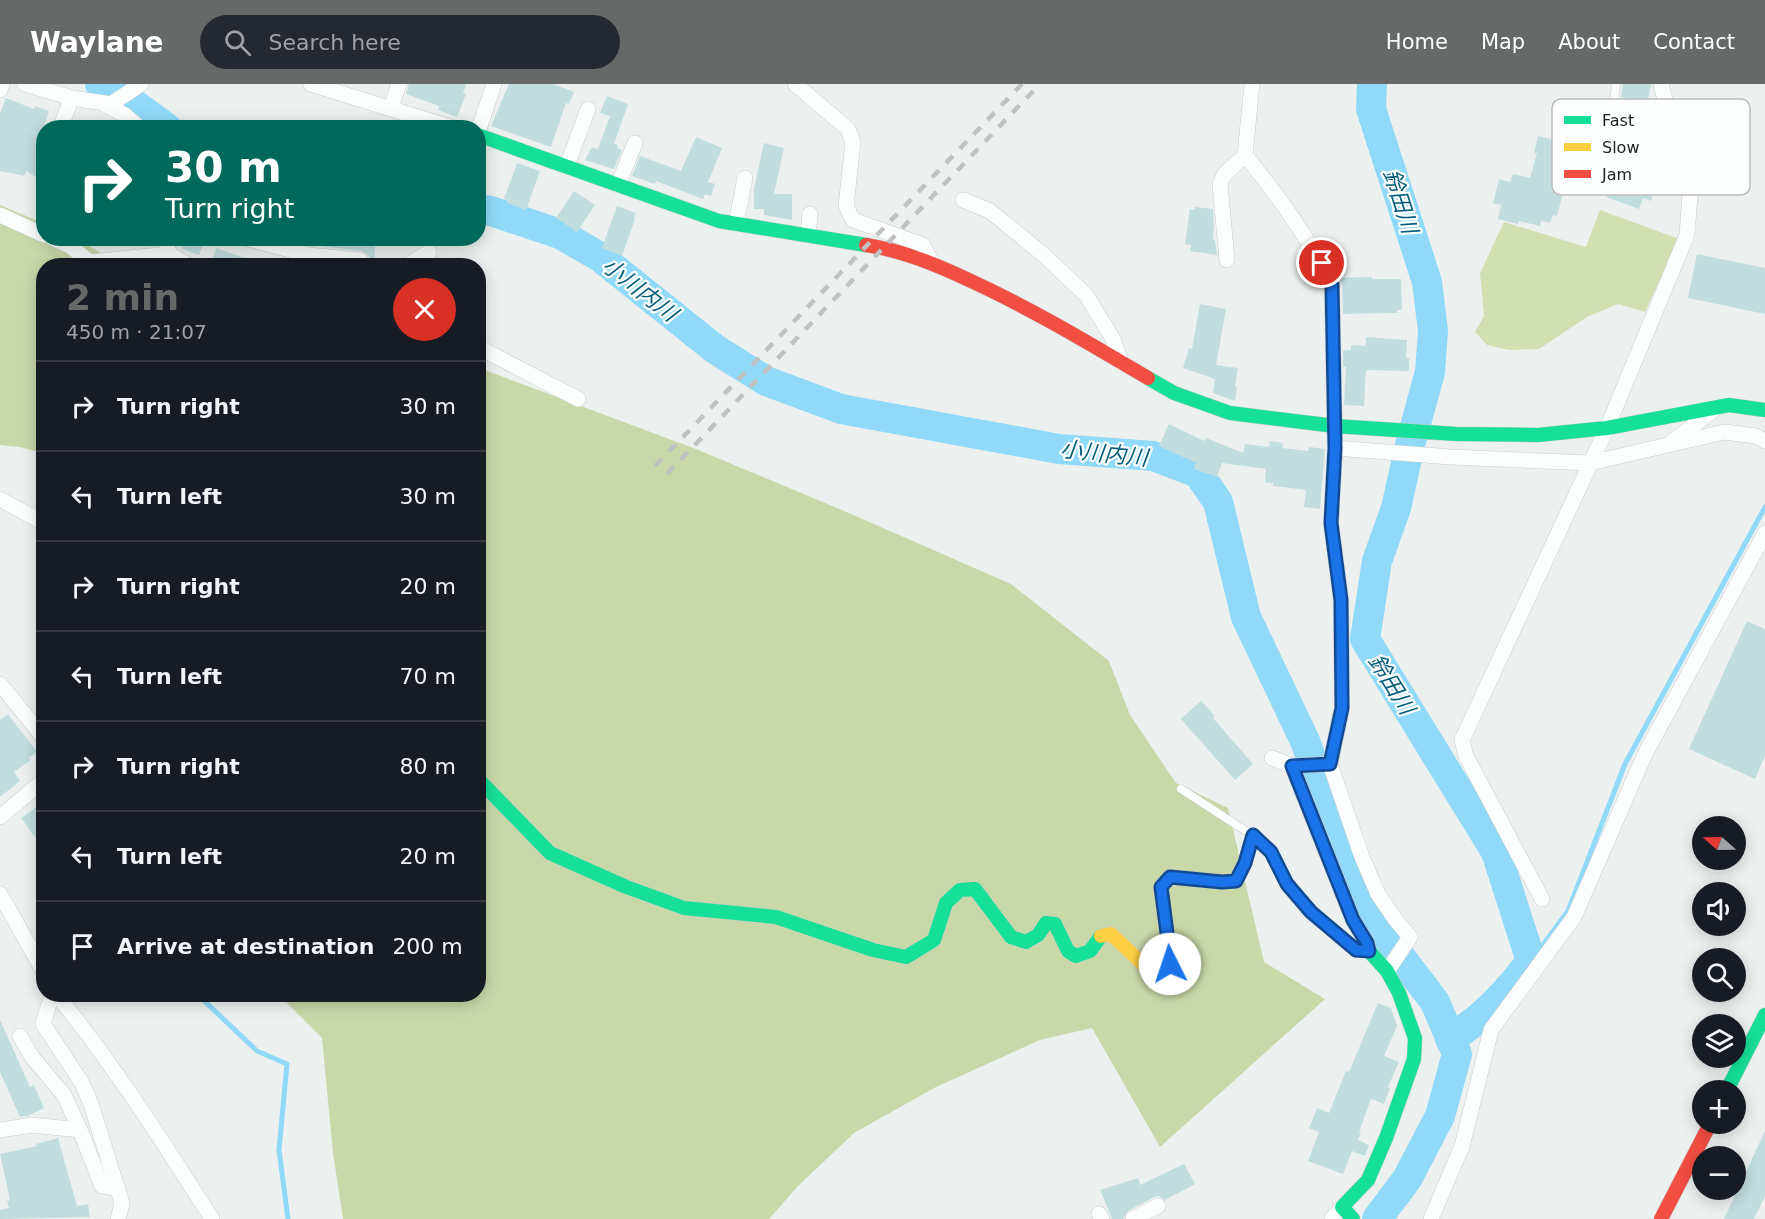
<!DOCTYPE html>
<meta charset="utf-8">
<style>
:root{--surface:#171b24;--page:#242831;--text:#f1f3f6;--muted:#9ea1a6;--line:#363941;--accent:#656968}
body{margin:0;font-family:"DejaVu Sans","Noto Sans JP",sans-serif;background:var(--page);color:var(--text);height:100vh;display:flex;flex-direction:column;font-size:22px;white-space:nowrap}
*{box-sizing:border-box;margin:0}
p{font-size:20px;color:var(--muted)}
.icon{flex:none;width:33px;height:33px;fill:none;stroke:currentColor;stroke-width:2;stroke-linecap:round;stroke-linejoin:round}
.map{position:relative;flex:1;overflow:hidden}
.panel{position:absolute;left:36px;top:174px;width:450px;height:744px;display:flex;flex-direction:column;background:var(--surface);border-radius:24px;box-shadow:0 3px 15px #0003}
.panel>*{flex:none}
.top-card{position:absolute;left:36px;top:36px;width:450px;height:126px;border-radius:24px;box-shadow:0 3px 15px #0003;background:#00695c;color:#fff;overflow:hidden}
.needle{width:39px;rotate:290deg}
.tools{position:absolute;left:1692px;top:732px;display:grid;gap:12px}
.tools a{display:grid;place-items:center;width:54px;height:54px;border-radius:50%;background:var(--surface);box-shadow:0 3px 15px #0003;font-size:30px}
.pin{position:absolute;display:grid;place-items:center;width:51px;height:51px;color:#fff;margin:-26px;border:3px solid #fff;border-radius:50%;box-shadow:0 2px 6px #0007}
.me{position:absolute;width:66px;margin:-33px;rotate:356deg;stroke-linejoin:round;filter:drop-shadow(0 0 4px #0008)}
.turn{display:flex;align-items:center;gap:21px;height:126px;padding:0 30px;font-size:27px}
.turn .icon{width:78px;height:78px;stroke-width:2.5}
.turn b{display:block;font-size:42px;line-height:51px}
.round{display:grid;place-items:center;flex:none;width:63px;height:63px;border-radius:32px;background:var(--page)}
.headline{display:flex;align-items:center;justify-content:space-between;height:102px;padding:0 30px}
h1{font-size:36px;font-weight:800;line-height:45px;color:var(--accent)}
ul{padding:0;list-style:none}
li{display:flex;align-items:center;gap:18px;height:90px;padding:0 30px;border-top:2px solid var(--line)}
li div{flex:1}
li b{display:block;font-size:22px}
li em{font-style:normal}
header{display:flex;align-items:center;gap:36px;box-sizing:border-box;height:84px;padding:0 30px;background:var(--accent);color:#fff}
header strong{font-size:28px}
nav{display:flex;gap:33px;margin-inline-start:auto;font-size:21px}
.search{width:420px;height:54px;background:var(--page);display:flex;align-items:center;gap:15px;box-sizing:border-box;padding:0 21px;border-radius:33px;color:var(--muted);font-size:22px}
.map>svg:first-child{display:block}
</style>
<header>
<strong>Waylane</strong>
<div class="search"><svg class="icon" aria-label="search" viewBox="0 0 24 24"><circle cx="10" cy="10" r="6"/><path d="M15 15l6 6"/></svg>Search here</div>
<nav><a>Home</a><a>Map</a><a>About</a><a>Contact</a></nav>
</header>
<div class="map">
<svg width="1765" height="1135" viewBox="0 0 1765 1135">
<rect width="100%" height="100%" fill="#ecf1f0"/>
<path fill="#d2e0b1" d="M1600 126 1679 155 1645 228 1618 220 1587 233 1539 265 1509 266 1487 261 1475 248 1484 232 1480 189 1504 138 1586 163Z"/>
<g fill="#c9d8a8">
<path d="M0 121 43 139 44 154 76 155 123 181 44 182 43 369 19 363 0 361Z"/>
<path d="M479 284 696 365 849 429 1011 500 1109 577 1130 631 1176 699 1228 724 1264 878 1325 915 1160 1063 1092 944 1040 956 936 1003 854 1049 798 1102 769 1135H343L333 1069 322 954 279 911 478 910Z"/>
</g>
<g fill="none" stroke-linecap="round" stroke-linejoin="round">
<g stroke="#90d9f8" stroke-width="5">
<path d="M43 781 44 782"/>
<path d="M1531 877 1568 827 1625 680 1765 423"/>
<path d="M197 910 257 967 287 980 279 1066 288 1135"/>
</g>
<g stroke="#90d9f8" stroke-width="30">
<path d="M100 0 130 17 167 44"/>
<path d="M1372 0 1371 25 1427 198 1433 247 1430 288 1410 361 1396 424 1377 477 1365 555 1496 768 1531 877C1507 909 1483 934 1450 955"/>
<path d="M478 125 491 127 560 150 600 173 715 265 766 297 841 325 1059 365 1153 372 1198 389 1218 418 1246 533 1305 657 1361 811 1377 842 1435 918 1457 970 1440 1032 1407 1095 1377 1135"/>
</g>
</g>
<g fill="#c2ddde">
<path d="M409 0H466L463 9 466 10 457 33 438 26 439 22 406 10Z"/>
<path d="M509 0H553L574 8 569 20 566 19 551 63 491 42Z"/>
<path d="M1623 0H1651L1647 21 1626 18V14L1621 13Z"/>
<path d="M607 12 628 20 614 60 618 61 617 64 622 66 614 85 585 76 592 63 598 65 610 32 600 29Z"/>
<path d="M6 14 34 25 35 22 49 27 44 43V98L26 87 24 92 0 87V30Z"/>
<path d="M1632 41 1665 53 1667 60 1652 98 1656 100 1651 117 1643 114 1639 125 1606 113Z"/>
<path d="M1538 52 1559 57V54L1567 56 1568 52 1596 59 1587 92 1584 91 1581 102 1566 98 1557 132 1553 131 1550 139 1541 137 1540 142 1519 137 1518 140 1498 135 1501 121 1493 119 1499 95 1510 98 1513 90 1530 94 1537 69H1534Z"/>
<path d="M696 53 722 64 708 98 715 100 711 112 705 110 703 115 656 97 655 100 632 92 640 72 681 87Z"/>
<path d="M764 59 784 64 774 110H792V136L764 131V125H754V105Z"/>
<path d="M517 79 540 87 526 126 507 119 508 116 504 115Z"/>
<path d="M574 107 595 121 577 148 556 134Z"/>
<path d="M617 122 636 129 634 134 635 135 622 172 602 164Z"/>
<path d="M1195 123 1213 125 1214 144 1213 155 1215 156 1217 171 1190 167 1191 161 1185 160 1190 125 1195 126Z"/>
<path d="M186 154H205L199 171 182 165Z"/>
<path d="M300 154H376L374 180 367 170 362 167 311 161 300 158Z"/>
<path d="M216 164 259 179V182H210Z"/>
<path d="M1697 170 1765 184V230L1688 214Z"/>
<path d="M1372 193V195H1401L1402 226H1397V229L1343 230 1342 201 1339 194Z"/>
<path d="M1200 220 1226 225 1216 281 1238 284 1235 303H1237L1235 317 1213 309 1215 295 1183 284 1189 264 1192 265Z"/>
<path d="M1366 253 1407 256 1406 274H1409V287L1366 286 1364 322 1344 321 1346 283H1343V266H1351V261L1366 262Z"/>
<path d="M1169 340 1204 357 1206 354 1243 369 1245 360 1269 363 1270 357 1283 359 1282 364 1308 367 1309 363 1325 365 1320 425 1304 423 1306 406 1273 402V399L1265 398 1266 385 1222 379 1217 393 1194 385 1196 379 1159 362Z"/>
<path d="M1747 537 1765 545V672L1755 695 1689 665Z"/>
<path d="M1201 617 1215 632 1213 634 1253 680 1235 696 1181 635Z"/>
<path d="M8 630 37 668 29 674 31 676 14 688 20 697 0 713V636Z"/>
<path d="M44 718V747L35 753 21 734Z"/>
<path d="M1378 919 1391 924 1397 942 1384 972 1399 978 1388 1003 1390 1004 1384 1020 1371 1015 1359 1048 1361 1049 1358 1056 1369 1061 1365 1072 1352 1067 1343 1090 1308 1077 1319 1048 1309 1044 1317 1024 1329 1029 1346 987 1349 988Z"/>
<path d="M0 936 30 1003 34 1001 44 1024 28 1032 20 1033 0 988Z"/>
<path d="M1765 1047V1112L1754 1135H1724Z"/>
<path d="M58 1054 77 1122 88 1120 90 1133 0 1135V1126L9 1124 7 1117 10 1116 0 1070 37 1062 36 1060Z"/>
<path d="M1184 1080 1195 1100 1165 1116 1159 1112 1154 1113 1128 1127 1123 1135H1112L1100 1106 1138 1094 1140 1101Z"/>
</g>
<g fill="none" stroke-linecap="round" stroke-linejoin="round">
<defs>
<g id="lane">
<path d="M1602 86 1608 73 1616 0"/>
<path d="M1181 705 1252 751"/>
</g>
<g id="street">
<path d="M25 0 72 14 111 20 141 0"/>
<path d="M311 0 453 44"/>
<path d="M795 0 848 45 853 58 846 122 853 136 923 161 932 179"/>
<path d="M1252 0 1245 71C1278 112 1309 154 1332 201L1335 364 1331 439 1341 516 1342 624 1330 680 1362 773 1378 810 1395 835 1410 853 1388 886"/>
<path d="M0 6 2 0"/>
<path d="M104 20 125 31 140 44"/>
<path d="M391 24 399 0"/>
<path d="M60 44 72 14"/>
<path d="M478 48 494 0"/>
<path d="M567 82 588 25"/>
<path d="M618 101 635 59"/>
<path d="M963 116 990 127 1045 172 1086 211 1113 255 1121 278"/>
<path d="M0 131 44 151"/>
<path d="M736 140 745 94"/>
<path d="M808 151 810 130"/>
<path d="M52 154 70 162 90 178 170 170"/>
<path d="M170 154 167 163 170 170 189 182"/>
<path d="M245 154 309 171 360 176 365 182"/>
<path d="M1227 176 1220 100 1224 91 1245 71"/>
<path d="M406 182 429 168"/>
<path d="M478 263 578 315"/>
<path d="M1673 357 1715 325"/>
<path d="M1335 364 1451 373 1590 379 1724 348 1756 352 1765 357"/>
<path d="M0 415 44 439"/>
<path d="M0 600 44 654"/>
<path d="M1272 674 1292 682 1330 680"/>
<path d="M1292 682 1353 836 1367 859 1369 867"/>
<path d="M0 733 44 696"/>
<path d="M0 810 44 888"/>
<path d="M1542 815 1466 672 1462 656 1607 344 1687 151 1690 111 1661 0"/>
<path d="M55 910 49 920 43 940 82 999 91 1020 122 1119 118 1135"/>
<path d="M56 910C114 981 163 1058 212 1135"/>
<path d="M20 952 32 973 64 1011 80 1046"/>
<path d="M0 1046 32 1041 80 1046 102 1102 117 1104"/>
<path d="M1099 1130 1102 1135"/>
<path d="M1133 1135 1158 1122"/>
<path d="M1332 1135 1342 1123"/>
<path d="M1431 1135 1462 1062 1491 946 1574 833 1645 670 1765 449"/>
</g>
<g id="fast">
<path d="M478 51 719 137 866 161"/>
<path d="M1148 294 1174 309 1230 329 1335 342 1456 350 1538 351 1607 344 1729 321 1765 326"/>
<path d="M478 695 550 769 624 802 684 824 776 833 873 866 906 873 934 856 946 819 960 806 975 805 1011 853 1026 858 1038 851 1046 839 1055 840 1068 867 1076 872 1090 867 1101 852"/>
<path d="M1258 756 1271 768 1287 800 1311 828 1356 866 1369 867 1387 887 1399 909 1415 954 1414 975 1386 1054 1368 1096 1342 1123 1353 1135"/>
<path d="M1727 1006 1765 931"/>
</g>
<path id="slow" d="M1101 852 1111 850 1147 884 1159 886 1170 880 1161 803 1170 793 1222 798 1236 797 1245 779 1253 751 1258 756"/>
<g id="jam">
<path d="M866 161C904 167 937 181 971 197 1032 225 1090 260 1148 294"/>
<path d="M1661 1135 1710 1040"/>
</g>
</defs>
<use href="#lane" stroke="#c9cdcc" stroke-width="9"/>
<use href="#street" stroke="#c9cdcc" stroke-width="16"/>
<use href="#fast" stroke="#c9cdcc" stroke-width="15"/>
<use href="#slow" stroke="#c9cdcc" stroke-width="15"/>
<use href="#jam" stroke="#c9cdcc" stroke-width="15"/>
<use href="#lane" stroke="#fcfdfd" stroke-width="8"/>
<use href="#street" stroke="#fcfdfd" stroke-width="15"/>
<use href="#fast" stroke="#16e098" stroke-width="14"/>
<use href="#slow" stroke="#ffcf43" stroke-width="14"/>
<use href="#jam" stroke="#f24e42" stroke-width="14"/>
<g stroke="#c0c1c1" stroke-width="4.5" stroke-dasharray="10 10" stroke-linecap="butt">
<path d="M655 382 1022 0"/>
<path d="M667 390 1040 0"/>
</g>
</g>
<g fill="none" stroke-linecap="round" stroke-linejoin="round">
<defs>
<path id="route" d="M1170 880 1169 864 1161 803 1170 793 1222 798 1236 797 1245 779 1253 751 1271 768 1287 800 1311 828 1356 866 1369 867 1367 859 1353 836 1292 682 1330 680 1342 624 1341 516 1331 439 1335 364 1332 201 1322 179"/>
</defs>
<use href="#route" stroke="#114b97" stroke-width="15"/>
<use href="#route" stroke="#1a73e8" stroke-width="10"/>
</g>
<g text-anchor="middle" stroke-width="4.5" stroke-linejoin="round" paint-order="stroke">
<g font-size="22" font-style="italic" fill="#055c7a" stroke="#fdfffe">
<text transform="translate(1401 117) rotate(72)" y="8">鈴田川</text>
<text transform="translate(640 205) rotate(38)" y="8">小川内川</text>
<text transform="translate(1104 369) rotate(6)" y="8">小川内川</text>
<text transform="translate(1392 600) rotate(58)" y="8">鈴田川</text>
</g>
</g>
<rect x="1552" y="15" width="198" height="96" rx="9" fill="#fdfffe" stroke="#babcbb" stroke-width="1.5"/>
<rect x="1564" y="32" width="27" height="8" fill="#16e098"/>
<rect x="1564" y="59" width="27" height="8" fill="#ffcf43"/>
<rect x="1564" y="86" width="27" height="8" fill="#f24e42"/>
<g font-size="16" fill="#1c201f">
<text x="1602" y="42">Fast</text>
<text x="1602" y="69">Slow</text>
<text x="1602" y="96">Jam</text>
</g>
</svg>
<div class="tools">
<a><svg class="needle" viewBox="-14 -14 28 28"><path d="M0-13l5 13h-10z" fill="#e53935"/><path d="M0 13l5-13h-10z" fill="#9ea1a6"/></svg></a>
<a><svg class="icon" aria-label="sound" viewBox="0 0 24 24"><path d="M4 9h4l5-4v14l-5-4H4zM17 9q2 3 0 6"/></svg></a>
<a><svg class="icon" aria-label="search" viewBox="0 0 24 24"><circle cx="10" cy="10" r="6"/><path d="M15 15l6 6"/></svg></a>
<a><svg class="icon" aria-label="layers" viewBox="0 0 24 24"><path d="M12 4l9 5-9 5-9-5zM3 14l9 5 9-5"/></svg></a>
<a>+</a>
<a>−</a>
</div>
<div class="pin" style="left:1322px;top:179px;background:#d93025"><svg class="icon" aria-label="arrive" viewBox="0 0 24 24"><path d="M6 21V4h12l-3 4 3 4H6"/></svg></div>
<svg class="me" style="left:1170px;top:880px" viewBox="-20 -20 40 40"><circle r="19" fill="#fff"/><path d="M0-13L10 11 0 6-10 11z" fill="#1a73e8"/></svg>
<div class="top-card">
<div class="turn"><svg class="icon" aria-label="right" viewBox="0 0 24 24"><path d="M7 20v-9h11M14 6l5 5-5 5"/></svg><div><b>30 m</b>Turn right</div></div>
</div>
<section class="panel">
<div class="headline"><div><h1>2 min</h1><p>450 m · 21:07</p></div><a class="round" style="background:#d93025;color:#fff"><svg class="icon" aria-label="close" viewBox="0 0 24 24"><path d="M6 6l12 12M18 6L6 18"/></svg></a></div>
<ul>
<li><svg class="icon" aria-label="right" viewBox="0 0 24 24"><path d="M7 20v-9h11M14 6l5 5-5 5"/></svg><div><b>Turn right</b></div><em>30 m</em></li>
<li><svg class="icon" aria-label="left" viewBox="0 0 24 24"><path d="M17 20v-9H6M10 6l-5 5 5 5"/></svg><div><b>Turn left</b></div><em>30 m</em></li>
<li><svg class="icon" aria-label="right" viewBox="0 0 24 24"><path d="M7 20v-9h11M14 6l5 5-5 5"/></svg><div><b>Turn right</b></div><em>20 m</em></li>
<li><svg class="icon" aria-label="left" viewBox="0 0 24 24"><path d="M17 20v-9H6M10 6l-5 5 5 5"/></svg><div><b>Turn left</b></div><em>70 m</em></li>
<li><svg class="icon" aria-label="right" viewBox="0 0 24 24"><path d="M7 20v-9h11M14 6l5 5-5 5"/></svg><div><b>Turn right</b></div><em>80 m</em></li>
<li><svg class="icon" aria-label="left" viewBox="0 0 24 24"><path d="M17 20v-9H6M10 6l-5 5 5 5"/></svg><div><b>Turn left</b></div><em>20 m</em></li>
<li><svg class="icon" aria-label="arrive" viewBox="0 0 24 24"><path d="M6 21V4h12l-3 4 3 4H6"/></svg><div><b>Arrive at destination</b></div><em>200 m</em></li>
</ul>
</section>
</div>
